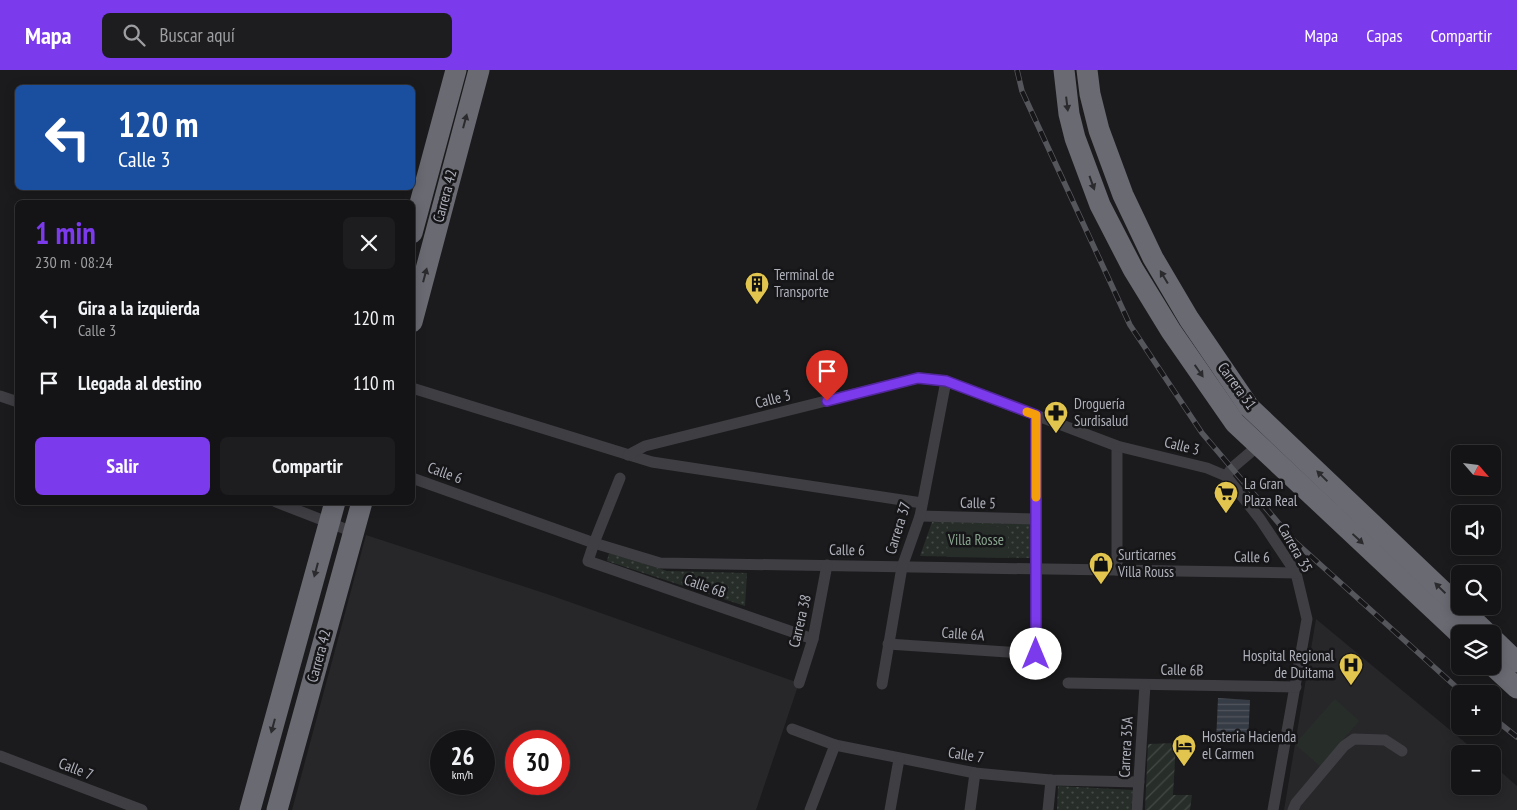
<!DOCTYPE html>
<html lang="es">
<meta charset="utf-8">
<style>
:root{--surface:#141416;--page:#1d1d1f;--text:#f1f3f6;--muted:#9d9ea1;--line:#333335;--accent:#7c3aed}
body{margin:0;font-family:"PT Sans Narrow",sans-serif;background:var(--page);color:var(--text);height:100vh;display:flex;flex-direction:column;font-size:19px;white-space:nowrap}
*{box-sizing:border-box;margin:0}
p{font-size:16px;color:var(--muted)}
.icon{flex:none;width:28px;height:28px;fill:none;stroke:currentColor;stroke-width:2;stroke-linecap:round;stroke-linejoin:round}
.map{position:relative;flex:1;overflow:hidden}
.panel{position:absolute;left:15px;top:130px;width:400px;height:305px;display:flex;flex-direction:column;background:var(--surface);border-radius:8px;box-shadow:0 2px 12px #0003,0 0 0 1px var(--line)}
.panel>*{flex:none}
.banner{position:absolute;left:15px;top:15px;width:400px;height:105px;border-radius:8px;box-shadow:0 2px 12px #0003,0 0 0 1px var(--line);background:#1a4fa0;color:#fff;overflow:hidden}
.needle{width:32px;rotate:118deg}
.buttons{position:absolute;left:1451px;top:375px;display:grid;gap:10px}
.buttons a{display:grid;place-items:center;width:50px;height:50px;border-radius:8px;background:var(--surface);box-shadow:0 2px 12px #0003,0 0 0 1px var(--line);font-size:25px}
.speed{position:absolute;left:430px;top:660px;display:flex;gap:10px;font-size:25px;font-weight:700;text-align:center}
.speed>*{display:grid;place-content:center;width:65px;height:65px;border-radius:50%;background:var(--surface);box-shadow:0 2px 12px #0003,0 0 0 1px var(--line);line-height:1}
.speed small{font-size:12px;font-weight:400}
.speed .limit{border:8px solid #d22;background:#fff;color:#111}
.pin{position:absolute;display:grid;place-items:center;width:42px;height:42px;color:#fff;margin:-51px -21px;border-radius:50% 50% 50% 0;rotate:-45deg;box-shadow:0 0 5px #0007}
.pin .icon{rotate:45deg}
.me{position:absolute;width:55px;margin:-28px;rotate:0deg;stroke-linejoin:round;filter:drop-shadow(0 0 4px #0008)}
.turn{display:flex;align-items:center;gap:18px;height:105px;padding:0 20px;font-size:22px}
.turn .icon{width:65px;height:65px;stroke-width:2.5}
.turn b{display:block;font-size:35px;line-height:42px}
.round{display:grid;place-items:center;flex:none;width:52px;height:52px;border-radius:8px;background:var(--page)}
.overview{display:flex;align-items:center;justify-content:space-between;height:85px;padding:0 20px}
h1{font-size:30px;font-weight:700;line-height:38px;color:var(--accent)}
.action{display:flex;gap:10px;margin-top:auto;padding:10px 20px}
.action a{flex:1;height:58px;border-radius:8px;background:var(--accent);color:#fff;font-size:20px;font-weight:700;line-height:58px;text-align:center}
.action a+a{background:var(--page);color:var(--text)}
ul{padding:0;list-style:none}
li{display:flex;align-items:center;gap:15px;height:65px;padding:0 20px}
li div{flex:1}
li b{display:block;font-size:19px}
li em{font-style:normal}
header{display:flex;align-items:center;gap:30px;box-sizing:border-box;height:70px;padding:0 25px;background:var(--accent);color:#fff}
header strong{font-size:24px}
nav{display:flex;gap:28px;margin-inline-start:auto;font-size:18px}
.search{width:350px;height:45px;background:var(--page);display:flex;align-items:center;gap:12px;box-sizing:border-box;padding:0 18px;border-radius:8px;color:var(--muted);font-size:19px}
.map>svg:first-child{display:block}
</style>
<header>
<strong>Mapa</strong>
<div class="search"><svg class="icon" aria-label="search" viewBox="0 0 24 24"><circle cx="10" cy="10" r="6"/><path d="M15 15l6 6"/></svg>Buscar aquí</div>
<nav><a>Mapa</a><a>Capas</a><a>Compartir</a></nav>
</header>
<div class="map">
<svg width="1517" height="740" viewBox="0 0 1517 740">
<defs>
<pattern id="park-dots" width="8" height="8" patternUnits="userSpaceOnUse" patternTransform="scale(1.25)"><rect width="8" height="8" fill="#272e29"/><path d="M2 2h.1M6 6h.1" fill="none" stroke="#444a46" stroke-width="1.8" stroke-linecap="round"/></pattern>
<pattern id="garden-furrows" width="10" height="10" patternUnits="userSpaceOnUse" patternTransform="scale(1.25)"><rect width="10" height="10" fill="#272e29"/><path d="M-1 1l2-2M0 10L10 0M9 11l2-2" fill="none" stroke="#444a46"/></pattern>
<pattern id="water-rules" width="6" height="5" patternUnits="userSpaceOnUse" patternTransform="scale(1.25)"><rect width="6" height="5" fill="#363c45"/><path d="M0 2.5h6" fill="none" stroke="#51565e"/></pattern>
</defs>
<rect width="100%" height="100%" fill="#1b1b1d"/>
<g fill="#27272a" fill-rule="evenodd">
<path d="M366 465 547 524 799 613 756 740H292ZM441 671H484V714H441ZM516 671H559V714H516Z"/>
<path d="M1316 549 1479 684H1460V716H1492L1493 695 1517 716V740H1284Z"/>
</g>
<g fill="url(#park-dots)">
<path d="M932 452 1032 453 1031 488 920 486Z"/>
<path d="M609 483 667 501 747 503 745 536 607 491Z"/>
<path d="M1058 716 1133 720 1131 740H1057Z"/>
</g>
<path fill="url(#garden-furrows)" d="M1176 673 1173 725H1192L1190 740H1145L1148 674Z"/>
<g fill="#272e29">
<path d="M948 455 1008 457V488L947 487Z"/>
<path d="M1335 629 1359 651 1320 696 1295 674Z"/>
</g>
<path fill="url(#water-rules)" d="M1218 628 1250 630 1248 673 1216 672Z"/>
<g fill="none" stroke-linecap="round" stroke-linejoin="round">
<g stroke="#3e3e43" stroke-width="11">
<path d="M412 318 652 392 922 433"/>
<path d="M0 326 18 332"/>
<path d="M1117 376V500"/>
<path d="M628 385 645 376 918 308 946 311 1117 376 1207 398 1226 406 1260 449 1296 503 1307 549 1273 740"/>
<path d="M1226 406 1232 398 1259 375"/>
<path d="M412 408 594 473 660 493 1296 503"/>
<path d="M620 408 594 473 588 491 813 569"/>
<path d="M276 432 353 462"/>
<path d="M920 446 1036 449"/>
<path d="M888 574 1036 584V345"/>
<path d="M799 613 813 569 827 495"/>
<path d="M1068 613 1296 617"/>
<path d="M882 614 902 497 920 446 946 311"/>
<path d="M792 659 835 675 975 703 1051 710 1139 712"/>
<path d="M0 686 142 740"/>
<path d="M810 740 835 675"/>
<path d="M890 740 899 689"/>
<path d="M970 740 975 703"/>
<path d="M1048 740 1051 710"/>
<path d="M1137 740 1145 615"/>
<path d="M1293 740 1296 733 1344 676 1354 669 1385 670 1402 681"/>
</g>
<g stroke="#696a72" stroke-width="21">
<path d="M1064 0 1069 44 1075 68 1100 135 1133 199 1171 261 1235 353 1460 564"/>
<path d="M1087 0 1090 24 1099 60 1123 125 1153 188 1189 249 1249 337 1488 564"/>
<path d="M412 163 456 0"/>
<path d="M412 252 479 0"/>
<path d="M1492 568 1517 592"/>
<path d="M1492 595 1517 618"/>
<path d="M250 740 335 432"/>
<path d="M277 740 362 432"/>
</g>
<defs>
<g id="rail">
<path d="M1017 0 1022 21 1130 255 1202 363 1293 470 1464 624"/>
<path d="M1492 647 1517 667"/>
</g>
</defs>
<use href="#rail" stroke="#55565c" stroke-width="5.5"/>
<use href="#rail" stroke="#161618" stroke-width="4" stroke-dasharray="11" stroke-linecap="butt"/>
</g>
<defs><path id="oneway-solid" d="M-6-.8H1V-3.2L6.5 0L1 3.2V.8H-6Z" transform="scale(1.25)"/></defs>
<g fill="#2b2b2e">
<use href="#oneway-solid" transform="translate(1067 34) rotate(83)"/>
<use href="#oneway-solid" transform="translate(465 51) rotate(-75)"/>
<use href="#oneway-solid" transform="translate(1092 113) rotate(70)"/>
<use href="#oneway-solid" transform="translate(425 205) rotate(-75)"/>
<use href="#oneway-solid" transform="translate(1164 207) rotate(-121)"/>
<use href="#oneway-solid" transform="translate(1199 301) rotate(55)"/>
<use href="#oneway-solid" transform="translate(1322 406) rotate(-136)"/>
<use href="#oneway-solid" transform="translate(1358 469) rotate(43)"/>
<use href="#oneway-solid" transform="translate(316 500) rotate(105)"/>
<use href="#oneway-solid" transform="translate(1440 518) rotate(-136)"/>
<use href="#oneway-solid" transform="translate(273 656) rotate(105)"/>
</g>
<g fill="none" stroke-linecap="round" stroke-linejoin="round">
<defs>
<path id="route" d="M827 331 918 308 946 311 1036 345V584"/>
</defs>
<use href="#route" stroke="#51269a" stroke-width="12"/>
<use href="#route" stroke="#7c3aed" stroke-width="9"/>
<path stroke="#f59e0b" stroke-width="9" d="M1027 342 1036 345V427"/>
</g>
<defs>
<symbol id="building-pin" viewBox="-11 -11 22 30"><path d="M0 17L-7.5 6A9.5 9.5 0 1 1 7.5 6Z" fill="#e1c54f" stroke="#161618"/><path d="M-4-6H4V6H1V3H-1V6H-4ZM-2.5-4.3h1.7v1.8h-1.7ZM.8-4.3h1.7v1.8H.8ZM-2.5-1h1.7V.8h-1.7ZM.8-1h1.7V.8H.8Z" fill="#111"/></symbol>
<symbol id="pharmacy-pin" viewBox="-11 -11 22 30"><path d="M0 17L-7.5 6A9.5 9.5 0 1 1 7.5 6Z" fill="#e1c54f" stroke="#161618"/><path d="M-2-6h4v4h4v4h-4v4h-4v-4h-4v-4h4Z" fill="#111"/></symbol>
<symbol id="supermarket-pin" viewBox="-11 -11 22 30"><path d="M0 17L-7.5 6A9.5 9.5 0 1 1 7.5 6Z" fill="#e1c54f" stroke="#161618"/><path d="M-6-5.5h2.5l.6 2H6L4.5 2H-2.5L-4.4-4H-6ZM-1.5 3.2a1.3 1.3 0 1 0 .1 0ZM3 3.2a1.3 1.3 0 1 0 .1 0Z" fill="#111"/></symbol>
<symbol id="shop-pin" viewBox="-11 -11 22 30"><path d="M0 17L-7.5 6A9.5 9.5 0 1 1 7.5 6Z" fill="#e1c54f" stroke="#161618"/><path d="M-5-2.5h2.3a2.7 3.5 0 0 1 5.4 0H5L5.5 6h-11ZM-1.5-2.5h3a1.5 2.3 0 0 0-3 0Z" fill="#111"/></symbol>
<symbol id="hospital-pin" viewBox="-11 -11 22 30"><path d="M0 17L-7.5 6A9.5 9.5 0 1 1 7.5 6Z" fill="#e1c54f" stroke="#161618"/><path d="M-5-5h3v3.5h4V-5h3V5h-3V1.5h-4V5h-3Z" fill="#111"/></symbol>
<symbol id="hotel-pin" viewBox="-11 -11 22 30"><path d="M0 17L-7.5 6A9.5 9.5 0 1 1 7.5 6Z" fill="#e1c54f" stroke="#161618"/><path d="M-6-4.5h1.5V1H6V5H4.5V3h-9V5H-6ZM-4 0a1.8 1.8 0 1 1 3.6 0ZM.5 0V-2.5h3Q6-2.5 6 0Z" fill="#111"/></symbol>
</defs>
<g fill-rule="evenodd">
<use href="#building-pin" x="743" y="200" width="28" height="38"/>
<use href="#pharmacy-pin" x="1042" y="329" width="28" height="38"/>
<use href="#supermarket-pin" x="1212" y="409" width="28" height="38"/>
<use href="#shop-pin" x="1087" y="480" width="28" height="38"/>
<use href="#hospital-pin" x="1337" y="581" width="28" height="38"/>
<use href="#hotel-pin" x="1170" y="662" width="28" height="38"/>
</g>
<g text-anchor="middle" stroke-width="5" stroke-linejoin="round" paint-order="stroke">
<g font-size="15" fill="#afb1bb" stroke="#161618">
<text transform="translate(445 126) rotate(-75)" y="5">Carrera 42</text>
<text transform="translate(1237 316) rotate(54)" y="5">Carrera 31</text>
<text transform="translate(773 329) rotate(-14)" y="5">Calle 3</text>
<text transform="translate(1182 376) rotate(14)" y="5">Calle 3</text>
<text transform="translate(445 403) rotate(20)" y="5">Calle 6</text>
<text transform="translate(978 433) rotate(1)" y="5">Calle 5</text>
<text transform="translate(898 458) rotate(-73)" y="5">Carrera 37</text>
<text transform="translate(1295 478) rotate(60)" y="5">Carrera 35</text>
<text transform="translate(847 480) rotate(1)" y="5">Calle 6</text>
<text transform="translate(1252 487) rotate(1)" y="5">Calle 6</text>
<text transform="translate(705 516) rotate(19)" y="5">Calle 6B</text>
<text transform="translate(800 551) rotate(-77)" y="5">Carrera 38</text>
<text transform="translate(963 564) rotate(4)" y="5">Calle 6A</text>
<text transform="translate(319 586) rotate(-75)" y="5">Carrera 42</text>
<text transform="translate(1182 600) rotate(1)" y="5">Calle 6B</text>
<text transform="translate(1126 677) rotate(-87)" y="5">Carrera 35A</text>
<text transform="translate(966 685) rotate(9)" y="5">Calle 7</text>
<text transform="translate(76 699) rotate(21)" y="5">Calle 7</text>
</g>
<g font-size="15" fill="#afb1bb" stroke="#161618" text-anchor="start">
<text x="774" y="210">Terminal de<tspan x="774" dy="17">Transporte</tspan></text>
<text x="1074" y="339">Droguería<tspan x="1074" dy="17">Surdisalud</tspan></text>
<text x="1244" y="419">La Gran<tspan x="1244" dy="17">Plaza Real</tspan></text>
<text x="1118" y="490">Surticarnes<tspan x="1118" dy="17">Villa Rouss</tspan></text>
<text x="1334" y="591" text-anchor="end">Hospital Regional<tspan x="1334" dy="17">de Duitama</tspan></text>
<text x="1202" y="672">Hosteria Hacienda<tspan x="1202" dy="17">el Carmen</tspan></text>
</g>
<g font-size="15" fill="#88a48e" stroke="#161618">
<text x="976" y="475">Villa Rosse</text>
</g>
</g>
</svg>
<div class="buttons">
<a><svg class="needle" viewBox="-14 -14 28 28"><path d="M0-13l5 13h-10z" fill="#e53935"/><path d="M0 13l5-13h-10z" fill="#9d9ea1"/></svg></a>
<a><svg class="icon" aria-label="sound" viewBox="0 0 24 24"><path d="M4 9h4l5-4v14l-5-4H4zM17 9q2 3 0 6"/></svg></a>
<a><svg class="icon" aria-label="search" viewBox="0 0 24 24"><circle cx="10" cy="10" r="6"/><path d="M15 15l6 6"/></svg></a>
<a><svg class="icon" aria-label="layers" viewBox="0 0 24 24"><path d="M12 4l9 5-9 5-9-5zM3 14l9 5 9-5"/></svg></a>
<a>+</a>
<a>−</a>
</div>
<div class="speed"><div>26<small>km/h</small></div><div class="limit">30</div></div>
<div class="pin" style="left:827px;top:331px;background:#d93025"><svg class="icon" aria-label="arrive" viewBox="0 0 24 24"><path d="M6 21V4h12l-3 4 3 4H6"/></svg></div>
<svg class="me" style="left:1036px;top:584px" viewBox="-20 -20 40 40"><circle r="19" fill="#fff"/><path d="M0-13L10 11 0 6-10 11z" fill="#7c3aed"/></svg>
<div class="banner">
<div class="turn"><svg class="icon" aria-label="left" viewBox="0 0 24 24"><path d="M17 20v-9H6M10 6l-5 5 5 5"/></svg><div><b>120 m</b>Calle 3</div></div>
</div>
<section class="panel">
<div class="overview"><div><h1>1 min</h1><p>230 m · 08:24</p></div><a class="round"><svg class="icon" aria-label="close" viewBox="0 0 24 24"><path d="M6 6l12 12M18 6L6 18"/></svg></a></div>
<ul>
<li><svg class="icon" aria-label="left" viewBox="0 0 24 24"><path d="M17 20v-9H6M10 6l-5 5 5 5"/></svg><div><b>Gira a la izquierda</b><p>Calle 3</p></div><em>120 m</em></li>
<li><svg class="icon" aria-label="arrive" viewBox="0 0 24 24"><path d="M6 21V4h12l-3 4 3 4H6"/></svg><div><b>Llegada al destino</b></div><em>110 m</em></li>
</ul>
<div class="action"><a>Salir</a><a>Compartir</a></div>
</section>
</div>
